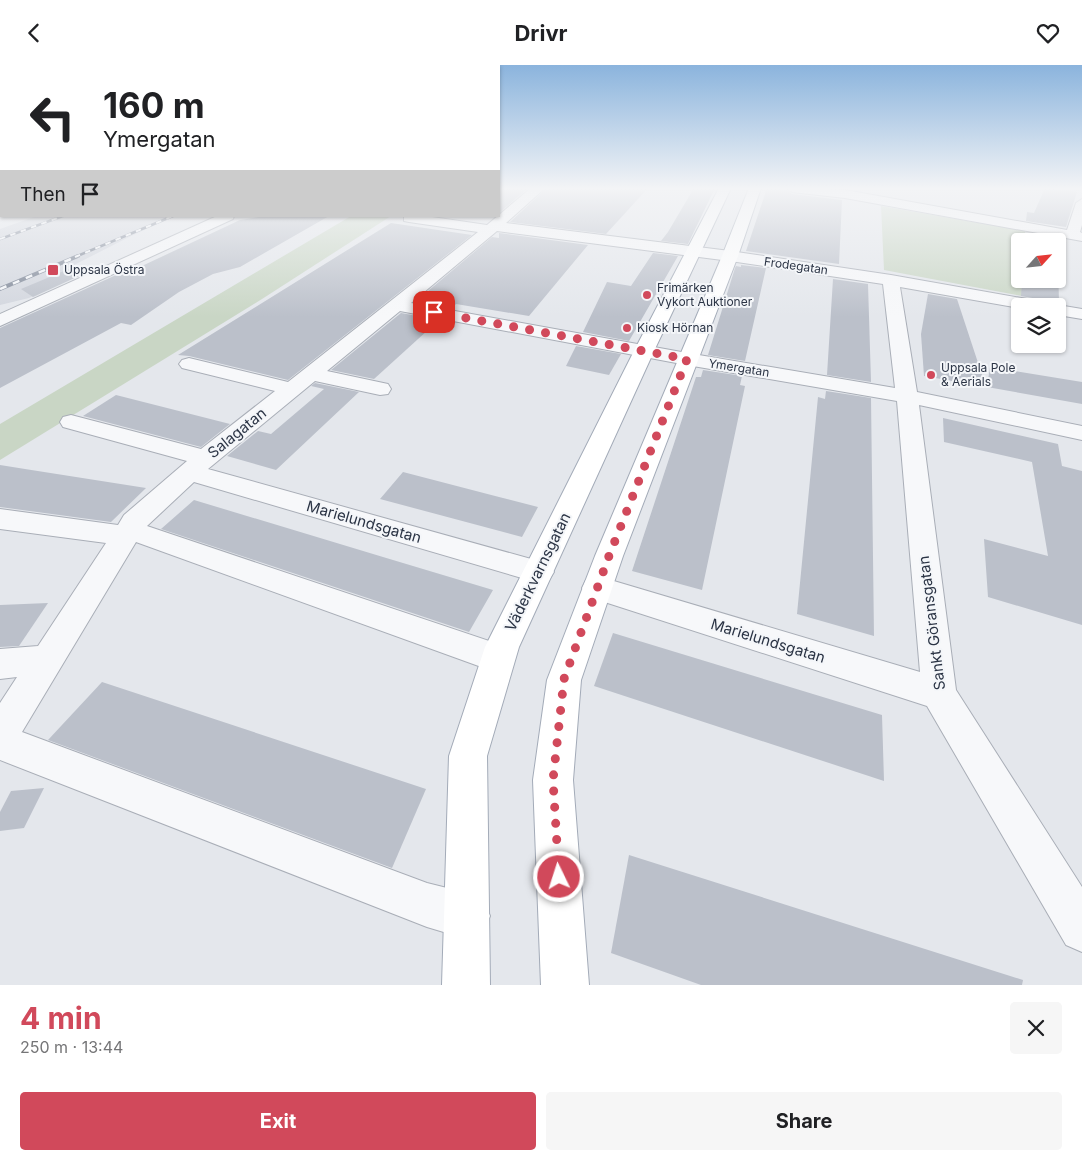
<!DOCTYPE html>
<meta charset="utf-8">
<style>
:root{--surface:#fff;--page:#f6f6f6;--text:#202124;--muted:#757577;--accent:#d1495b}
body{margin:0;font-family:Inter,sans-serif;background:var(--page);color:var(--text);height:100vh;display:flex;flex-direction:column;font-size:19px;white-space:nowrap}
*{box-sizing:border-box;margin:0}
p{font-size:16px;color:var(--muted)}
.icon{flex:none;width:28px;height:28px;fill:none;stroke:currentColor;stroke-width:2;stroke-linecap:round;stroke-linejoin:round}
.map{position:relative;height:920px;overflow:hidden}
.sheet{display:flex;flex-direction:column;background:var(--surface);flex:1}
.sheet>*{flex:none}
.top-card{position:absolute;left:0px;top:0px;width:500px;height:152px;box-shadow:0 1px 4px #0004;background:#fff;color:var(--text);overflow:hidden}
.needle{width:32px;rotate:63deg}
.buttons{position:absolute;left:1011px;top:168px;display:grid;gap:10px}
.buttons a{display:grid;place-items:center;width:55px;height:55px;border-radius:5px;background:var(--surface);box-shadow:0 1px 4px #0004;font-size:25px}
.pin{position:absolute;display:grid;place-items:center;width:42px;height:42px;color:#fff;margin:-21px;border-radius:10px;box-shadow:0 2px 8px #0006}
.me{position:absolute;width:55px;margin:-28px;rotate:356deg;stroke-linejoin:round;filter:drop-shadow(0 0 4px #0008)}
.turn{display:flex;align-items:center;gap:18px;height:105px;padding:0 20px;font-size:22px}
.turn .icon{width:65px;height:65px;stroke-width:2.5}
.turn b{display:block;font-size:35px;line-height:42px}
.then{display:flex;align-items:center;height:48px;padding:0 20px;background:#0003;gap:10px;font-size:19px}
.round{display:grid;place-items:center;flex:none;width:52px;height:52px;border-radius:5px;background:var(--page)}
.summary{display:flex;align-items:center;justify-content:space-between;height:85px;padding:0 20px}
h1{font-size:30px;font-weight:700;line-height:38px;color:var(--accent)}
.cta{display:flex;gap:10px;margin-top:auto;padding:10px 20px}
.cta a{flex:1;height:58px;border-radius:5px;background:var(--accent);color:#fff;font-size:20px;font-weight:700;line-height:58px;text-align:center}
.cta a+a{background:var(--page);color:var(--text)}
header{display:flex;justify-content:space-between;align-items:center;height:65px;padding:0 20px;background:var(--surface);font-size:22px;font-weight:700}
.map>svg:first-child{display:block}
</style>
<header><svg class="icon" aria-label="back" viewBox="0 0 24 24"><path d="M15 5l-7 7 7 7"/></svg>Drivr<svg class="icon" aria-label="heart" viewBox="0 0 24 24"><path d="M12 20l-8-8c-3-5 5-10 8-4 3-6 11-1 8 4z"/></svg></header>
<div class="map">
<svg width="1082" height="920" viewBox="0 0 1082 920">
<rect width="100%" height="100%" fill="#e4e7ec"/>
<path fill="#d2d6de" d="M37 151H175L131 171 74 200 92 204 29 233 0 240V164Z"/>
<g fill="#c9d6c5">
<path d="M881 141 1025 166V176H1020L1022 231 884 205Z"/>
<path d="M351 151H391L262 234 0 395V359Z"/>
</g>
<g fill="#bbc0ca">
<path d="M499 123H528L499 148Z"/>
<path d="M547 123H648L606 169 510 157Z"/>
<path d="M694 123H715L688 179 661 176 668 167Z"/>
<path d="M767 123 786 125 792 129 842 135 839 199 746 186Z"/>
<path d="M1045 123 1077 127 1066 162 1026 156 1027 147 1034 148Z"/>
<path d="M265 151H329L240 202 213 209 179 227 131 260 121 258 0 323V263L138 200H144L240 155Z"/>
<path d="M391 158 472 170 288 315 189 291 178 290Z"/>
<path d="M499 168 588 180 529 251 456 239 452 243 415 237 492 172 499 173Z"/>
<path d="M1025 168 1057 173V176H1025Z"/>
<path d="M653 188 678 191 629 276 583 267 607 217 631 221Z"/>
<path d="M1058 196 1059 238 1049 241 1044 235 1021 231 1022 214H1058Z"/>
<path d="M741 200 766 203 745 296 708 290 735 203 736 201 741 202Z"/>
<path d="M71 203 90 206 33 232 21 224Z"/>
<path d="M833 214 868 219 871 317 827 310Z"/>
<path d="M928 229 957 234 986 322 924 311 921 269Z"/>
<path d="M401 248 439 255 374 314 331 305Z"/>
<path d="M576 281 621 289 609 310 566 301Z"/>
<path d="M990 302 1082 317V339L987 322Z"/>
<path d="M703 305 742 311 740 320 745 321 702 525 632 506 696 312H701Z"/>
<path d="M315 318 359 327 276 405 227 391 258 366 271 369 324 324 311 321Z"/>
<path d="M826 326 871 333 874 571 797 549 818 332 825 334Z"/>
<path d="M116 330 230 359 201 382 83 351Z"/>
<path d="M943 353 1058 379 1062 401 1082 406V560L988 532 984 474 1048 491 1032 397 944 377Z"/>
<path d="M0 400 25 404 146 423 111 457 0 442Z"/>
<path d="M403 407 499 432 538 442 522 472 380 434Z"/>
<path d="M194 435 383 492 493 525 469 567 161 464Z"/>
<path d="M48 538 19 581 0 582V540Z"/>
<path d="M613 568 882 650 884 716 594 621Z"/>
<path d="M102 617 426 724 392 803 48 675Z"/>
<path d="M44 723 24 763 0 766V747L11 726Z"/>
<path d="M629 790 1023 915 1022 920H701L611 888Z"/>
</g>
<g fill="none" stroke-linecap="round" stroke-linejoin="round">
<defs>
<g id="minor">
<path d="M531 123H545L506 158 730 186 891 210 1044 237 1047 241H1020V243L900 222 917 327 1082 361V375L919 340 956 625 1082 822V887L1066 880 927 641 586 531 582 523 586 515 597 511 920 607 897 336 687 300 400 246 327 306 388 319 391 324 388 329 380 330 315 316 208 404 549 499 554 507 549 515 539 518 194 417 147 461 510 583 515 593 510 603 498 608 136 477 22 667 427 818 467 828 483 835 490 851 483 867 467 874 427 862 0 695V638L17 612 0 614V584L38 581 106 478 0 464V444L118 460 124 450 187 396 63 362 60 357 63 352 71 350 201 384 275 326 182 303 179 299 182 295 189 293 288 317 478 167 409 157 404 156V151H425L487 160ZM497 166 730 196 883 219 895 323 687 288 411 238Z"/>
<path d="M786 123 845 125 1067 165 1076 138 1082 134V160L1080 167 1082 168V176L845 133 792 127Z"/>
<path d="M217 151H234L233 154 0 261V249Z"/>
<path d="M1058 240 1082 244V254L1058 250V241H1052Z"/>
</g>
<g id="major">
<path d="M719 123H731L654 286 519 582 487 691 490 920H442L449 691 485 582 634 286Z"/>
<path d="M749 123H761L738 191 623 491 581 615 573 715 589 920H541L533 715 547 615 595 491 722 191Z"/>
</g>
</defs>
<use href="#minor" stroke="#a9aeb7" stroke-width="2"/>
<use href="#major" stroke="#a3abb8" stroke-width="2"/>
<use href="#minor" fill="#f7f8fa" fill-rule="evenodd"/>
<use href="#major" fill="#fff" fill-rule="evenodd"/>
<defs>
<g id="rail-far1">
<path d="M0 174 63 151"/>
<path d="M75 192 173 151"/>
</g>
<path id="rail" d="M0 224 78 191"/>
</defs>
<use href="#rail-far1" stroke="#7d8696" stroke-width="2.5"/>
<use href="#rail" stroke="#7d8696" stroke-width="4"/>
<use href="#rail-far1" stroke="#f4f6f9" stroke-width="2" stroke-dasharray="5.5" stroke-linecap="butt"/>
<use href="#rail" stroke="#f4f6f9" stroke-width="2.5" stroke-dasharray="7" stroke-linecap="butt"/>
</g>
<linearGradient id="sky" x2="0" y2="1"><stop stop-color="#8bb4dd"/><stop offset="0.49" stop-color="#f3f4f6"/><stop offset="1" stop-color="#f3f4f6" stop-opacity="0"/></linearGradient>
<rect width="1082" height="252" fill="url(#sky)"/>
<g fill="none" stroke-linecap="round" stroke-linejoin="round">
<path stroke="#d1495b" stroke-width="9" stroke-dasharray="0 16.2" d="M434 247 687 294 609 491 564 614 553 715 559 812"/>
</g>
<g fill="#d1495b" stroke="#f4f6f9" stroke-width="2">
<rect x="47" y="199" width="12" height="12" rx="2.5"/>
<circle cx="647" cy="230" r="5"/>
<circle cx="627" cy="263" r="5"/>
<circle cx="931" cy="310" r="5"/>
</g>
<g text-anchor="middle" stroke-width="4" stroke-linejoin="round" paint-order="stroke">
<g font-size="12" fill="#2b3445" stroke="#f4f6f9">
<text transform="translate(796 201) rotate(8)" y="4">Frodegatan</text>
<text transform="translate(739 303) rotate(9)" y="4">Ymergatan</text>
</g>
<g font-size="12" fill="#2b3445" stroke="#f4f6f9" text-anchor="start">
<text x="64" y="209">Uppsala Östra</text>
<text x="657" y="227">Frimärken<tspan x="657" dy="14">Vykort Auktioner</tspan></text>
<text x="637" y="267">Kiosk Hörnan</text>
<text x="941" y="307">Uppsala Pole<tspan x="941" dy="14">&amp; Aerials</tspan></text>
</g>
<g font-size="15" fill="#2b3445" stroke="#f4f6f9">
<text transform="translate(237 368) rotate(-39)" y="5">Salagatan</text>
<text transform="translate(364 457) rotate(16)" y="5">Marielundsgatan</text>
<text transform="translate(538 507) rotate(-64)" y="5">Väderkvarnsgatan</text>
<text transform="translate(932 558) rotate(-97)" y="5">Sankt Göransgatan</text>
<text transform="translate(768 576) rotate(17)" y="5">Marielundsgatan</text>
</g>
</g>
</svg>
<div class="buttons">
<a><svg class="needle" viewBox="-14 -14 28 28"><path d="M0-13l5 13h-10z" fill="#e53935"/><path d="M0 13l5-13h-10z" fill="#757577"/></svg></a>
<a><svg class="icon" aria-label="layers" viewBox="0 0 24 24"><path d="M12 4l9 5-9 5-9-5zM3 14l9 5 9-5"/></svg></a>
</div>
<div class="pin" style="left:434px;top:247px;background:#d93025"><svg class="icon" aria-label="arrive" viewBox="0 0 24 24"><path d="M6 21V4h12l-3 4 3 4H6"/></svg></div>
<svg class="me" style="left:559px;top:812px" viewBox="-20 -20 40 40"><circle r="17" fill="#d1495b" stroke="#fff" stroke-width="3"/><path d="M0-11L8 9 0 5-8 9z" fill="#fff"/></svg>
<div class="top-card">
<div class="turn"><svg class="icon" aria-label="left" viewBox="0 0 24 24"><path d="M17 20v-9H6M10 6l-5 5 5 5"/></svg><div><b>160 m</b>Ymergatan</div></div>
<div class="then">Then<svg class="icon" aria-label="arrive" viewBox="0 0 24 24"><path d="M6 21V4h12l-3 4 3 4H6"/></svg></div>
</div>
</div>
<section class="sheet">
<div class="summary"><div><h1>4 min</h1><p>250 m · 13:44</p></div><a class="round"><svg class="icon" aria-label="close" viewBox="0 0 24 24"><path d="M6 6l12 12M18 6L6 18"/></svg></a></div>
<div class="cta"><a>Exit</a><a>Share</a></div>
</section>
